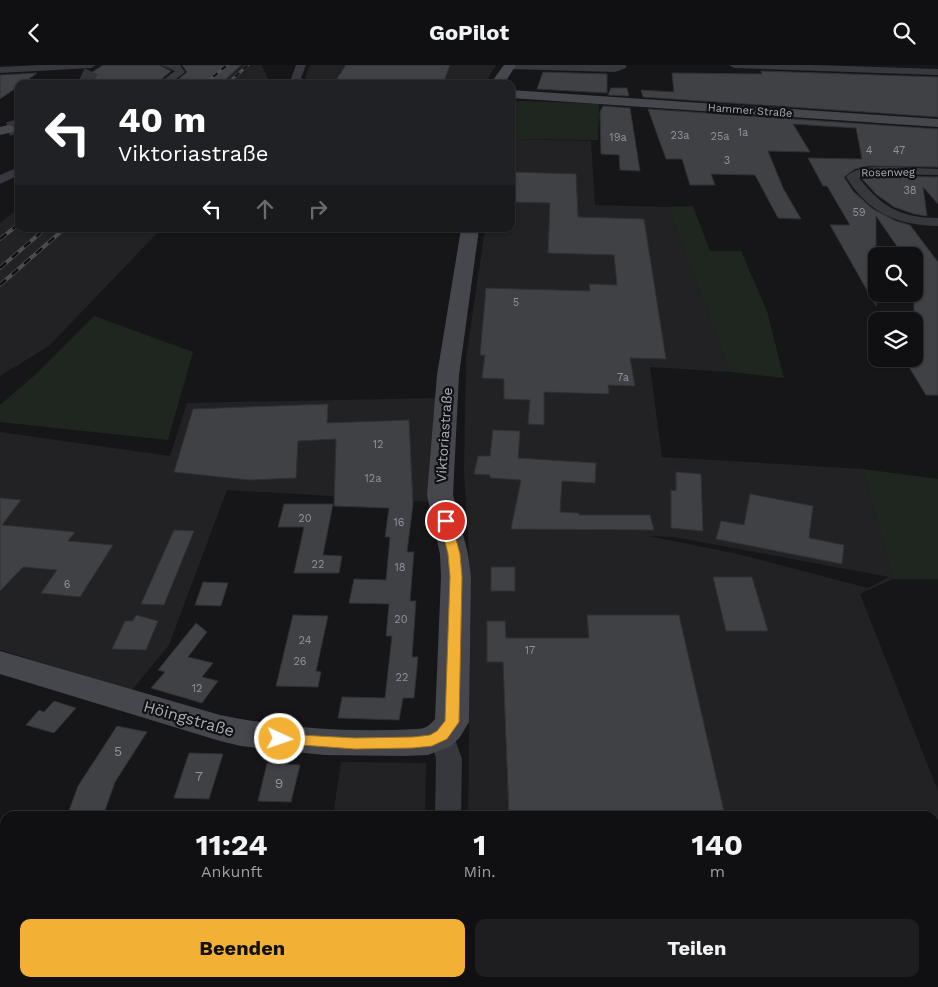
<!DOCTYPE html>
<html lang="de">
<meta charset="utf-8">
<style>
:root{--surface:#101012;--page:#1e1e20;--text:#f1f3f6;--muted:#9c9d9f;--line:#303032;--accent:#f2b134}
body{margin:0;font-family:"Work Sans",sans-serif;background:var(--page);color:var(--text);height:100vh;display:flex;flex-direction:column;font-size:19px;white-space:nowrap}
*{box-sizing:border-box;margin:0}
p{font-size:16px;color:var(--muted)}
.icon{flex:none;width:28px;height:28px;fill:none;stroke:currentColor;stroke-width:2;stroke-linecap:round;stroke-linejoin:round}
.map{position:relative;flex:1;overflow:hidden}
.drawer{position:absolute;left:0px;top:746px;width:939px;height:176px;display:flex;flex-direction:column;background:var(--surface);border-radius:15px 15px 0 0;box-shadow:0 1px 4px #0004,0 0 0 1px var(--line)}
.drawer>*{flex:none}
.guide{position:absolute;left:15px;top:15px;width:500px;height:152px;border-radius:10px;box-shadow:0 1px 4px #0004,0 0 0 1px var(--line);background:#202124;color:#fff;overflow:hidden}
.buttons{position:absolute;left:868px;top:182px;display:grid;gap:10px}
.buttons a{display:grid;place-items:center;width:55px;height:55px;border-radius:10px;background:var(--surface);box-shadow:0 1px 4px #0004,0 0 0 1px var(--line);font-size:25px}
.pin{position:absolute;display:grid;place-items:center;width:42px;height:42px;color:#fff;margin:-21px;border:2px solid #fff;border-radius:50%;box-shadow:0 1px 5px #0007}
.me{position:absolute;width:55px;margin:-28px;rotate:93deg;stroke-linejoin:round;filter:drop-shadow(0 0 4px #0008)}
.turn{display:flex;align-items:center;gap:18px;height:105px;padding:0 20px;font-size:22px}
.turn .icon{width:65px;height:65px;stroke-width:2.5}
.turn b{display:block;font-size:35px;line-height:42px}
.lanes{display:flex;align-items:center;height:48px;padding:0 20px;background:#0003;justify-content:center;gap:25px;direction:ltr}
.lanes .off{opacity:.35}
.eta{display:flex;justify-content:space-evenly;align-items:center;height:85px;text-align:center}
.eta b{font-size:30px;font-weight:700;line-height:35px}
.cta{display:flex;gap:10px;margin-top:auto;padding:10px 20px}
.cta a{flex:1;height:58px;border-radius:10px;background:var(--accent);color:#111;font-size:20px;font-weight:700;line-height:58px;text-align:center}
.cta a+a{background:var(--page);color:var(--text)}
header{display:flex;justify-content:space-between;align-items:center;height:65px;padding:0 20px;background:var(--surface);font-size:22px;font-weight:700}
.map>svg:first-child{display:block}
</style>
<header><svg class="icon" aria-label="back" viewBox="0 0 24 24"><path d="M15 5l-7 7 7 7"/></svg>GoPilot<svg class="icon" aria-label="search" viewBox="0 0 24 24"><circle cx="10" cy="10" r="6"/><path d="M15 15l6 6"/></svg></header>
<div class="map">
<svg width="938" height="922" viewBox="0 0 938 922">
<rect width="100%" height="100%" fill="#161618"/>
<g fill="#222225" fill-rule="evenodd">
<path d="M222 0H262L270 19H201Z"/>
<path d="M310 0H496L485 19H350L312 16 305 13Z"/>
<path d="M511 74 591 76 595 140 668 142 730 307 650 302 662 392 863 404 893 514 860 529 938 726V922H464V918H934V751H468L471 522 464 406 466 293 485 164H511ZM648 471 674 472 889 512 868 523 738 489Z"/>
<path d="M19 143V164H161L49 281 0 311V158Z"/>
<path d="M436 333 433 437 227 425 169 580 132 625 0 585V367L170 391 187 338Z"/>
<path d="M341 697 426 698 425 751H333Z"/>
<path d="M309 918H423V922H308Z"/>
</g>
<g fill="#1e261f">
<path d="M522 36 599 39 598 75 511 74V37Z"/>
<path d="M693 141 710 186H741L767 246 784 313 730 307 668 142Z"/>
<path d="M94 251 193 287 168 375 0 357V340L35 310Z"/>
<path d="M863 404 938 414V514H893Z"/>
</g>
<g fill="#404145" stroke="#303034">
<path d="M103 0H159L171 6 156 19H74Z"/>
<path d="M182 0H241L221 19H173L187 7Z"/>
<path d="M346 0H450L443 19H396L375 18 376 16 336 15Z"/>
<path d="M761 6 938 12V52L643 32 641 25 674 27 672 8 762 9Z"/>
<path d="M543 7 607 9V28L537 24Z"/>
<path d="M37 8 22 19H19V21L0 34V10Z"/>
<path d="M611 23H627L629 31 608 30Z"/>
<path d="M603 41 630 43 640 106 620 105 619 90 601 89 600 47Z"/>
<path d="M648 44 938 64V102L868 101 855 104 844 112 853 126 873 144 896 156 910 160 938 197V330H926L904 294H914V187H901L876 151V241L830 160H850L827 121H823L808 93 862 94 856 63 793 59 810 87 768 86 783 123 801 154 778 153 755 110 711 109 715 120H690L682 94H666Z"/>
<path d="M511 107 576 109 578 152 644 154 666 294 630 293 635 321 608 320 609 329 544 327V360L528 359 530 335 504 334V314L482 313 485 290H480L486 223 590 226 589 219 617 220 614 190 548 188 550 138 511 137Z"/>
<path d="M880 111 938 112V139L923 122 927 151 914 149 894 142 877 130 862 114Z"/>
<path d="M328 339 327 358 409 355 413 439 407 487H414L410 536H416L412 592H418L414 633H403L399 655 338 653 342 632 385 633 392 571H386L389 539 349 538 354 514 386 515 390 472H385L389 443 334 441 336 374 298 376 296 413 249 415 174 407 193 344Z"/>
<path d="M493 365 520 366 518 393 596 398 595 418 562 416 560 447 579 448V450H650L654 465 511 464 521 415 490 413V410L474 409 478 391H490Z"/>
<path d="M676 407 701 409 703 466 671 463V425L676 426Z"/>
<path d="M750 429 813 441 809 473 844 480 842 499 716 474 721 456 744 460Z"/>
<path d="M0 433 21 435 2 460 75 467 68 476 113 480 80 532 41 528 57 505 23 502 0 526Z"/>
<path d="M284 439H333L323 490 342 491 339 508H294L304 462H278Z"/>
<path d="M174 465 194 466 164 540 141 539Z"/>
<rect x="491" y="502" width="24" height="24"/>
<path d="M713 512H752L768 566H726Z"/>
<path d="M203 517 228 518 221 541 195 540Z"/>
<path d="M136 550 158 556 146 585 112 584 125 556H133Z"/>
<path d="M293 550 328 551 316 606 321 607 318 622 276 621Z"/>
<path d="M587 550H679L725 751H509L503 597H487V556H505L506 573H589Z"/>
<path d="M196 558 207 567 188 592 213 598 202 612 218 616 202 638 151 623 165 607 158 605Z"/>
<path d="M54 636 76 643 54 668 26 660 39 645 44 647Z"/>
<path d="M117 661 147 667 115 717 103 751H67L78 721Z"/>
<path d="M189 688 223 689 209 734 174 733Z"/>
<path d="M267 698 300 700 291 737 258 736Z"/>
</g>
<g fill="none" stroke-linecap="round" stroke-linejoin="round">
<g stroke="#333438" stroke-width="14" stroke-dasharray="14 7" stroke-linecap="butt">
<path d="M85 19 94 0"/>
<path d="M8 64 19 61"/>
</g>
<g fill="#37383d" fill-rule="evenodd">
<path d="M41 0H96L91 3 0 8V2Z"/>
<path d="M161 0H180L185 7 170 19H158L175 6Z"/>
<path d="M296 0H306L301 13 313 19C305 19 297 20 291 14Z"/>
<path d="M505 0H626V3L615 7 509 4 506 3Z"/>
<path d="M729 0H814L938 4V10L734 3Z"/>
<path d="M19 102V110L0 119V110Z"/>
<path d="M893 102 938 104V110L880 109 859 113C882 142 901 153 938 153V161C896 160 869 148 846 112 857 100 878 102 893 102Z"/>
<path d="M442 660 451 663 462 694 461 751H435L436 694 430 670 433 663Z"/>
<rect x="434" y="918" width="30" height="4"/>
</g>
<g fill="#45474d" fill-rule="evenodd">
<path d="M504 0H516L504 19H490Z"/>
<path d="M511 25 938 54V62L511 33Z"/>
<path d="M8 60 13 61 15 64 13 67 0 70V62Z"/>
<path d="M461 164H479L459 310 453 430 468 489 471 512 469 657 460 672 451 681 428 690 404 691 324 690 241 681 220 676 0 609V586L220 650C284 663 351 668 416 664 425 664 429 661 435 654L441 512 440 489 427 430 437 310Z"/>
</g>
<defs>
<g id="rail-far1">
<path d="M205 19 227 0"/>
<path d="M227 19 248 0"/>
</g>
<g id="rail">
<path d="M0 174 19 159"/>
<path d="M0 203 45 164"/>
<path d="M0 220 64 164"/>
</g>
</defs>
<use href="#rail-far1" stroke="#4a4c52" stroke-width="3"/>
<use href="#rail" stroke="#4a4c52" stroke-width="4"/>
<use href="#rail-far1" stroke="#111113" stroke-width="2" stroke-dasharray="5.5" stroke-linecap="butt"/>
<use href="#rail" stroke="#111113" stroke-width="2.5" stroke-dasharray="8" stroke-linecap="butt"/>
</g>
<path fill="#f2b134" stroke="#9d7322" d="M446 453 451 456 460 489 462 512 459 657 447 674 432 681 413 683 355 684 275 678 273 674 275 670 280 669 355 673 413 672 430 670 437 666 445 656 450 512 448 489 440 456Z"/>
<g text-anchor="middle" stroke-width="4.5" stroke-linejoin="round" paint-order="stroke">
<g font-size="11" fill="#a8adb8" stroke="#111113">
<text transform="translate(750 45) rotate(4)" y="4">Hammer Straße</text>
<text transform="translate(888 107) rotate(-1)" y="4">Rosenweg</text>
</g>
<g font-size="11" fill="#8e929b">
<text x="743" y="71">1a</text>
<text x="680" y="74">23a</text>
<text x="720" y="75">25a</text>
<text x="618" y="76">19a</text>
<text x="869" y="89">4</text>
<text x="899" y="89">47</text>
<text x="727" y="99">3</text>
<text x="910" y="129">38</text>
<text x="859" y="151">59</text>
<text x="516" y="241">5</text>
<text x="623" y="316">7a</text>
<text x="378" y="383">12</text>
<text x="373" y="417">12a</text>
<text x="305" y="457">20</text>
<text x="399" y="461">16</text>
<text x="318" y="503">22</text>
<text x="400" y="506">18</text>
<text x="67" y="523">6</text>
<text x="401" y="558">20</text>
<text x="305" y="579">24</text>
<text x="530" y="589">17</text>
<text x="300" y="600">26</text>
<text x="402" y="616">22</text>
<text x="197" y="627">12</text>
</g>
<g font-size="14" fill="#a8adb8" stroke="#111113">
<text transform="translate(444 370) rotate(-86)" y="5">Viktoriastraße</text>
</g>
<g font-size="14" fill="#8e929b">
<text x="118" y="691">5</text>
<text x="199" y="716">7</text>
<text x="279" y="723">9</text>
</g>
<g font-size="16" fill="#a8adb8" stroke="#111113">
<text transform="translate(189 653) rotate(16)" y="6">Höingstraße</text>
</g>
</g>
</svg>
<div class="buttons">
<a><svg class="icon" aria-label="search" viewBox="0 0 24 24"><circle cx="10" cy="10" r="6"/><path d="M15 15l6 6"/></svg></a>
<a><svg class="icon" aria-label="layers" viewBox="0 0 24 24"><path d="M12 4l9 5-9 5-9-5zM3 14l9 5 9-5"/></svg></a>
</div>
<div class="pin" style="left:446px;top:456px;background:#d93025"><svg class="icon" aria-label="arrive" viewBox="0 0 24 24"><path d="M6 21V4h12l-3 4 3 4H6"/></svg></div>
<svg class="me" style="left:280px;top:674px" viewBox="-20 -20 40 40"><circle r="17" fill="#f2b134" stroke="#fff" stroke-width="3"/><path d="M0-11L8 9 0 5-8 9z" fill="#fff"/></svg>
<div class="guide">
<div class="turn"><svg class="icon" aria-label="left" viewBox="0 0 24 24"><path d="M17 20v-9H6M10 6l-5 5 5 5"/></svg><div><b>40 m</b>Viktoriastraße</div></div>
<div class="lanes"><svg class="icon" aria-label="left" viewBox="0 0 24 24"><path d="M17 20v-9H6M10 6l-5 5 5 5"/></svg><svg class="icon off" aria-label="ahead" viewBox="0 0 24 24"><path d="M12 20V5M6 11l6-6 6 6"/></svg><svg class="icon off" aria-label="right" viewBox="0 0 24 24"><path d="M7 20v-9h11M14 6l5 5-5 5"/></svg></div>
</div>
<section class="drawer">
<div class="eta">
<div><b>11:24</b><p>Ankunft</p></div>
<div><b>1</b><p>Min.</p></div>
<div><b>140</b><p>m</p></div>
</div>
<div class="cta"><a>Beenden</a><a>Teilen</a></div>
</section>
</div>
